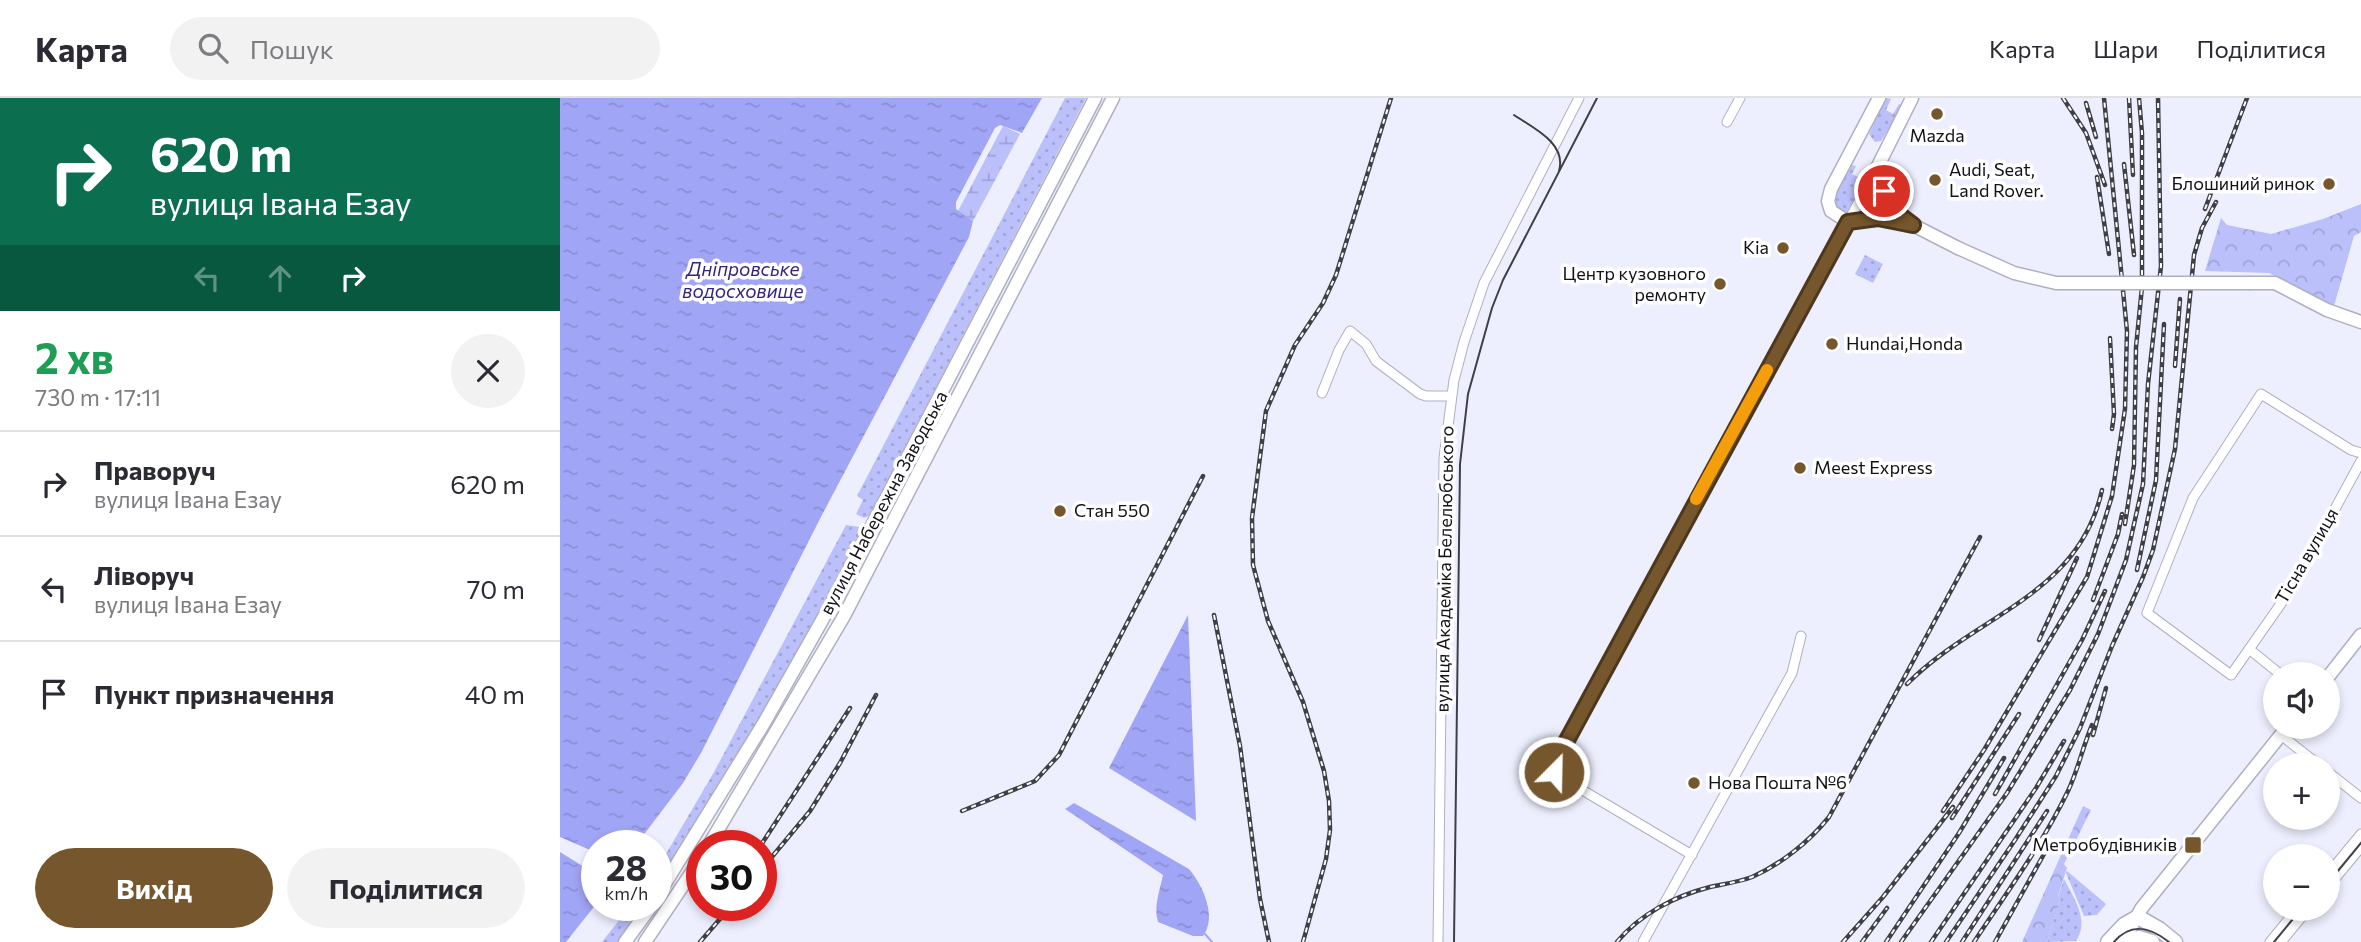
<!DOCTYPE html>
<html lang="uk">
<meta charset="utf-8">
<style>
:root{--surface:#fff;--page:#f2f2f3;--text:#2b2b33;--muted:#7c7c81;--line:#e1e1e2;--accent:#76562c}
body{margin:0;font-family:Commissioner,sans-serif;background:var(--page);color:var(--text);height:100vh;display:flex;flex-direction:column;font-size:26px;white-space:nowrap}
*{box-sizing:border-box;margin:0}
p{font-size:23px;color:var(--muted)}
.icon{flex:none;width:38px;height:38px;fill:none;stroke:currentColor;stroke-width:2;stroke-linecap:round;stroke-linejoin:round}
.map{position:relative;flex:1;overflow:hidden}
.panel{display:flex;flex-direction:column;background:var(--surface);width:560px}
.panel>*{flex:none}
.top-card{background:#0b6e4f;color:#fff;overflow:hidden}
.tools{position:absolute;left:1703px;top:564px;display:grid;gap:14px}
.tools a{display:grid;place-items:center;width:77px;height:77px;border-radius:50%;background:var(--surface);box-shadow:0 4px 10px #0003;font-size:35px}
.speed{position:absolute;left:21px;top:732px;display:flex;gap:14px;font-size:35px;font-weight:700;text-align:center}
.speed>*{display:grid;place-content:center;width:91px;height:91px;border-radius:50%;background:var(--surface);box-shadow:0 4px 10px #0003;line-height:1}
.speed small{font-size:18px;font-weight:400}
.speed .limit{border:10px solid #d22;background:#fff;color:#111}
.pin{position:absolute;display:grid;place-items:center;width:60px;height:60px;color:#fff;margin:-30px;border:4px solid #fff;border-radius:50%;box-shadow:0 2px 7px #0007}
.me{position:absolute;width:77px;margin:-38px;rotate:23deg;stroke-linejoin:round;filter:drop-shadow(0 0 5px #0008)}
.turn{display:flex;align-items:center;gap:24px;height:147px;padding:0 35px;font-size:32px}
.turn .icon{width:91px;height:91px;stroke-width:2.5}
.turn b{display:block;font-size:49px;line-height:60px}
.lanes{display:flex;align-items:center;height:66px;padding:0 35px;background:#0003;justify-content:center;gap:35px;direction:ltr}
.lanes .off{opacity:.35}
.round{display:grid;place-items:center;flex:none;width:74px;height:74px;border-radius:37px;background:var(--page)}
.headline{display:flex;align-items:center;justify-content:space-between;height:119px;padding:0 35px}
h1{font-size:42px;font-weight:700;line-height:52px;color:#1e9e55}
.action{display:flex;gap:14px;margin-top:auto;padding:14px 35px}
.action a{flex:1;height:80px;border-radius:42px;background:var(--accent);color:#fff;font-size:28px;font-weight:700;line-height:80px;text-align:center}
.action a+a{background:var(--page);color:var(--text)}
ul{padding:0;list-style:none}
li{display:flex;align-items:center;gap:21px;height:105px;padding:0 35px;border-top:2px solid var(--line)}
li div{flex:1}
li b{display:block;font-size:26px}
li em{font-style:normal}
header{display:flex;align-items:center;gap:42px;box-sizing:border-box;height:98px;padding:0 35px;background:var(--surface);border-bottom:2px solid var(--line)}
header strong{font-size:33px}
nav{display:flex;gap:38px;margin-inline-start:auto;font-size:24px}
.search{width:490px;height:63px;background:var(--page);display:flex;align-items:center;gap:18px;box-sizing:border-box;padding:0 24px;border-radius:38px;color:var(--muted);font-size:26px}
main{display:flex;flex:1;min-height:0}
.map>svg:first-child{display:block}
</style>
<header>
<strong>Карта</strong>
<div class="search"><svg class="icon" aria-label="search" viewBox="0 0 24 24"><circle cx="10" cy="10" r="6"/><path d="M15 15l6 6"/></svg>Пошук</div>
<nav><a>Карта</a><a>Шари</a><a>Поділитися</a></nav>
</header>
<main>
<section class="panel">
<div class="top-card">
<div class="turn"><svg class="icon" aria-label="right" viewBox="0 0 24 24"><path d="M7 20v-9h11M14 6l5 5-5 5"/></svg><div><b>620 m</b>вулиця Івана Езау</div></div>
<div class="lanes"><svg class="icon off" aria-label="left" viewBox="0 0 24 24"><path d="M17 20v-9H6M10 6l-5 5 5 5"/></svg><svg class="icon off" aria-label="ahead" viewBox="0 0 24 24"><path d="M12 20V5M6 11l6-6 6 6"/></svg><svg class="icon" aria-label="right" viewBox="0 0 24 24"><path d="M7 20v-9h11M14 6l5 5-5 5"/></svg></div>
</div>
<div class="headline"><div><h1>2 хв</h1><p>730 m · 17:11</p></div><a class="round"><svg class="icon" aria-label="close" viewBox="0 0 24 24"><path d="M6 6l12 12M18 6L6 18"/></svg></a></div>
<ul>
<li><svg class="icon" aria-label="right" viewBox="0 0 24 24"><path d="M7 20v-9h11M14 6l5 5-5 5"/></svg><div><b>Праворуч</b><p>вулиця Івана Езау</p></div><em>620 m</em></li>
<li><svg class="icon" aria-label="left" viewBox="0 0 24 24"><path d="M17 20v-9H6M10 6l-5 5 5 5"/></svg><div><b>Ліворуч</b><p>вулиця Івана Езау</p></div><em>70 m</em></li>
<li><svg class="icon" aria-label="arrive" viewBox="0 0 24 24"><path d="M6 21V4h12l-3 4 3 4H6"/></svg><div><b>Пункт призначення</b></div><em>40 m</em></li>
</ul>
<div class="action"><a>Вихід</a><a>Поділитися</a></div>
</section>
<div class="map">
<svg width="1801" height="844" viewBox="0 0 1801 844">
<defs>
<pattern id="grass-dots" width="8" height="8" patternUnits="userSpaceOnUse" patternTransform="scale(1.75)"><rect width="8" height="8" fill="#bbbffa"/><path d="M2 2h.1M6 6h.1" fill="none" stroke="#a0a3d6" stroke-width="1.8" stroke-linecap="round"/></pattern>
<pattern id="forest-crowns" width="20" height="18" patternUnits="userSpaceOnUse" patternTransform="scale(1.75)"><rect width="20" height="18" fill="#bbbffa"/><path d="M2 6a3 3 0 1 1 6 0M12 15a3 3 0 1 1 6 0" fill="none" stroke="#a0a3d6"/></pattern>
<pattern id="wetland-marsh" width="20" height="14" patternUnits="userSpaceOnUse" patternTransform="scale(1.75)"><rect width="20" height="14" fill="#bbbffa"/><path d="M1 5h8M5 5V1M11 12h8M15 12V8" fill="none" stroke="#a0a3d6"/></pattern>
<pattern id="water-ripples" width="26" height="14" patternUnits="userSpaceOnUse" patternTransform="scale(1.75)"><rect width="26" height="14" fill="#a1a5f6"/><path d="M2 4q2-2 4 0t4 0M15 11q2-2 4 0t4 0" fill="none" stroke="#8a8dd2"/></pattern>
</defs>
<rect width="100%" height="100%" fill="#edeffe"/>
<g fill="url(#grass-dots)">
<path d="M505 0H526L309 418 304 420 296 416 303 402 297 398Z"/>
<path d="M1326 0 1331 1 1326 12 1333 16 1339 6 1343 8 1321 43 1315 44 1309 36Z"/>
<path d="M1292 67 1296 68 1292 76 1298 79 1303 73 1306 84 1287 118 1276 110 1275 96Z"/>
<path d="M1314 91 1317 92 1331 116 1299 117Z"/>
<path d="M1305 157 1323 166 1313 185 1295 176Z"/>
<path d="M286 427 300 429 301 434C238 554 172 675 96 788V773L154 674Z"/>
<path d="M1507 773 1546 806 1537 817 1524 818 1506 775Z"/>
<path d="M1504 781C1514 800 1530 823 1516 843L1487 844 1501 800 1498 799Z"/>
<path d="M71 807H83L57 844H42Z"/>
</g>
<g fill="url(#forest-crowns)">
<path d="M1801 106V134L1794 138 1774 208 1709 175 1645 173 1661 120 1667 127 1711 136 1763 121Z"/>
<path d="M1523 708 1531 712 1504 766 1507 770 1498 798 1501 800 1487 844H1462Z"/>
</g>
<path fill="url(#wetland-marsh)" d="M443 28 460 36 413 123 398 113Z"/>
<g fill="url(#water-ripples)">
<path d="M0 0H482L462 35 440 27 435 30 396 104V111L413 123 409 139 263 415 141 655 123 685 76 747H37V755L0 739Z"/>
<path d="M628 517 636 723 549 670Z"/>
<path d="M514 705 629 771C642 786 658 819 643 838H633L598 824C593 809 600 792 603 777L505 711Z"/>
<path d="M0 754 37 777V805L6 844H0Z"/>
</g>
<g fill="none" stroke-linecap="round" stroke-linejoin="round">
<path stroke="#a1a5f6" stroke-width="2" d="M645 836 652 844"/>
<defs>
<g id="minor">
<path d="M1167 24 1180 0"/>
<path d="M762 295 779 252 790 233 806 246 816 263 860 296 866 298H891"/>
<path d="M1801 355 1791 352 1701 296 1633 400 1587 515 1671 577 1732 490 1801 363"/>
<path d="M1689 551 1720 576"/>
<path d="M1721 637 1759 667"/>
<path d="M1768 674 1801 700"/>
<path d="M1132 757 1002 680 994 674 993 668 1315 74"/>
<path d="M1768 776 1801 736"/>
<path d="M1768 789 1801 749"/>
<path d="M878 844 884 360 894 282 904 244 924 185 1019 0"/>
<path d="M1083 844 1232 575 1241 538"/>
<path d="M1710 844 1738 810"/>
<path d="M1721 844 1749 810"/>
</g>
<g id="major">
<path d="M1319 0 1271 91 1268 103 1271 113 1288 124 1318 120 1333 122 1353 127 1398 150"/>
<path d="M1347 123 1333 109 1315 74 1352 0"/>
<path d="M1690 185H1715L1767 212 1801 224"/>
<path d="M1768 579 1801 537"/>
<path d="M149 747 284 518 553 0"/>
<path d="M96 800 204 625 269 510 535 0"/>
<path d="M65 844 92 807"/>
<path d="M85 844 142 759"/>
<path d="M1563 844 1581 811 1728 628"/>
</g>
<g id="highway">
<path d="M1548 844 1564 827 1578 819 1599 831 1615 844"/>
<path d="M1565 844 1579 840 1592 844"/>
</g>
</defs>
<use href="#minor" stroke="#aeb0c2" stroke-width="11"/>
<use href="#major" stroke="#aeb0c2" stroke-width="15"/>
<use href="#highway" stroke="#aeb0c2" stroke-width="17"/>
<use href="#minor" stroke="#fff" stroke-width="9"/>
<use href="#major" stroke="#fff" stroke-width="12"/>
<use href="#highway" stroke="#fff" stroke-width="14"/>
<g stroke="#3f3f47" stroke-width="2">
<path d="M954 17C973 30 1007 45 999 73"/>
<path d="M1768 785 1801 745"/>
<path d="M894 844 900 366 908 296 932 210 943 182 1037 0"/>
<path d="M1554 844C1571 824 1590 829 1609 844"/>
<path d="M1714 844 1742 810"/>
</g>
<defs>
<g id="rail">
<path d="M1503 0 1526 35 1545 87"/>
<path d="M1569 0 1573 77"/>
<path d="M1526 5 1536 39"/>
<path d="M1564 66 1574 157"/>
<path d="M1537 79 1549 156"/>
<path d="M1645 111 1687 0"/>
<path d="M1550 240 1554 316 1552 331"/>
<path d="M1615 268 1620 201"/>
<path d="M1565 426 1574 367 1576 249 1582 189V35L1579 0"/>
<path d="M1577 472 1596 382 1604 226"/>
<path d="M1533 502 1558 436 1562 416"/>
<path d="M654 517 680 648 700 801 709 844"/>
<path d="M1479 542 1517 460"/>
<path d="M1347 586C1415 517 1519 498 1542 392"/>
<path d="M1533 637 1546 590"/>
<path d="M1435 696 1522 542 1545 493"/>
<path d="M402 713 475 683 499 657 643 378"/>
<path d="M1383 713 1424 652 1527 479 1552 398 1565 311 1567 233 1544 0"/>
<path d="M1392 720 1459 616"/>
<path d="M201 747 290 610"/>
<path d="M201 772 250 713 280 665 316 597"/>
<path d="M140 844 172 807"/>
<path d="M743 844 766 761 770 732 769 703 764 673 743 604 708 523 693 467 692 420 706 313 735 247 763 205 776 177 831 0"/>
<path d="M1057 844C1080 816 1115 798 1150 789 1164 786 1179 784 1192 779 1221 766 1249 744 1269 719L1420 439"/>
<path d="M1283 844 1323 799 1393 709"/>
<path d="M1302 844 1327 810"/>
<path d="M1326 844 1399 735 1444 660"/>
<path d="M1341 844 1447 695 1510 592 1538 536 1566 462 1583 386 1588 286 1601 168 1598 0"/>
<path d="M1371 844 1476 690 1504 643"/>
<path d="M1386 844 1455 742 1496 678 1520 630 1552 548 1583 479 1593 452 1615 351 1634 157 1642 130 1656 104"/>
<path d="M1402 844 1487 713"/>
<path d="M1414 844C1447 794 1482 747 1508 693 1518 672 1523 648 1532 627"/>
<path d="M1435 844 1489 747"/>
</g>
</defs>
<use href="#rail" stroke="#3f3f47" stroke-width="4.5"/>
<use href="#rail" stroke="#fff" stroke-width="2" stroke-dasharray="5" stroke-linecap="butt"/>
<defs>
<path id="major-bridge" d="M1398 150 1454 175 1496 185H1690"/>
</defs>
<use href="#major-bridge" stroke="#aeb0c2" stroke-width="15" stroke-linecap="butt"/>
<use href="#major-bridge" stroke="#fff" stroke-width="12"/>
</g>
<g fill="none" stroke-linecap="round" stroke-linejoin="round">
<defs>
<path id="route" d="M994 674 993 668 1288 124 1318 120 1353 127 1337 115 1324 93"/>
</defs>
<use href="#route" stroke="#4d381d" stroke-width="18"/>
<use href="#route" stroke="#76562c" stroke-width="12"/>
<path stroke="#f59e0b" stroke-width="12" d="M1136 401 1207 272"/>
</g>
<g fill="#76562c" stroke="#fff" stroke-width="2.5">
<circle cx="1377" cy="16" r="7"/>
<circle cx="1375" cy="82" r="7"/>
<circle cx="1769" cy="86" r="7"/>
<circle cx="1223" cy="150" r="7"/>
<circle cx="1160" cy="186" r="7"/>
<circle cx="1272" cy="246" r="7"/>
<circle cx="1240" cy="370" r="7"/>
<circle cx="500" cy="413" r="7"/>
<circle cx="1134" cy="685" r="7"/>
<rect x="1624" y="738" width="18" height="18" rx="3.5"/>
</g>
<g text-anchor="middle" stroke-width="7" stroke-linejoin="round" paint-order="stroke">
<g font-size="18" fill="#111117" stroke="#fff" text-anchor="start">
<text x="1377" y="44" text-anchor="middle">Mazda</text>
<text x="1389" y="78">Audi, Seat,<tspan x="1389" dy="21">Land Rover.</tspan></text>
<text x="1755" y="92" text-anchor="end">Блошиний ринок</text>
<text x="1209" y="156" text-anchor="end">Kia</text>
<text x="1146" y="182" text-anchor="end">Центр кузовного<tspan x="1146" dy="21">ремонту</tspan></text>
<text x="1286" y="252">Hundai,Honda</text>
<text x="1254" y="376">Meest Express</text>
<text x="514" y="419">Стан 550</text>
<text x="1148" y="691">Нова Пошта №6</text>
<text x="1617" y="753" text-anchor="end">Метробудівників</text>
</g>
<g font-size="18" fill="#111117" stroke="#fff">
<text transform="translate(324 405) rotate(-62)" y="6">вулиця Набережна Заводська</text>
<text transform="translate(1747 458) rotate(-60)" y="6">Тісна вулиця</text>
<text transform="translate(885 471) rotate(-89)" y="6">вулиця Академіка Белелюбського</text>
</g>
<g font-size="19" font-style="italic" fill="#322682" stroke="#fff">
<text x="183" y="178">Дніпровське<tspan x="183" dy="22">водосховище</tspan></text>
</g>
</g>
</svg>
<div class="tools">
<a><svg class="icon" aria-label="sound" viewBox="0 0 24 24"><path d="M4 9h4l5-4v14l-5-4H4zM17 9q2 3 0 6"/></svg></a>
<a>+</a>
<a>−</a>
</div>
<div class="speed"><div>28<small>km/h</small></div><div class="limit">30</div></div>
<div class="pin" style="left:1324px;top:93px;background:#d93025"><svg class="icon" aria-label="arrive" viewBox="0 0 24 24"><path d="M6 21V4h12l-3 4 3 4H6"/></svg></div>
<svg class="me" style="left:994px;top:674px" viewBox="-20 -20 40 40"><circle r="17" fill="#76562c" stroke="#fff" stroke-width="3"/><path d="M0-11L8 9 0 5-8 9z" fill="#fff"/></svg>
</div>
</main>
